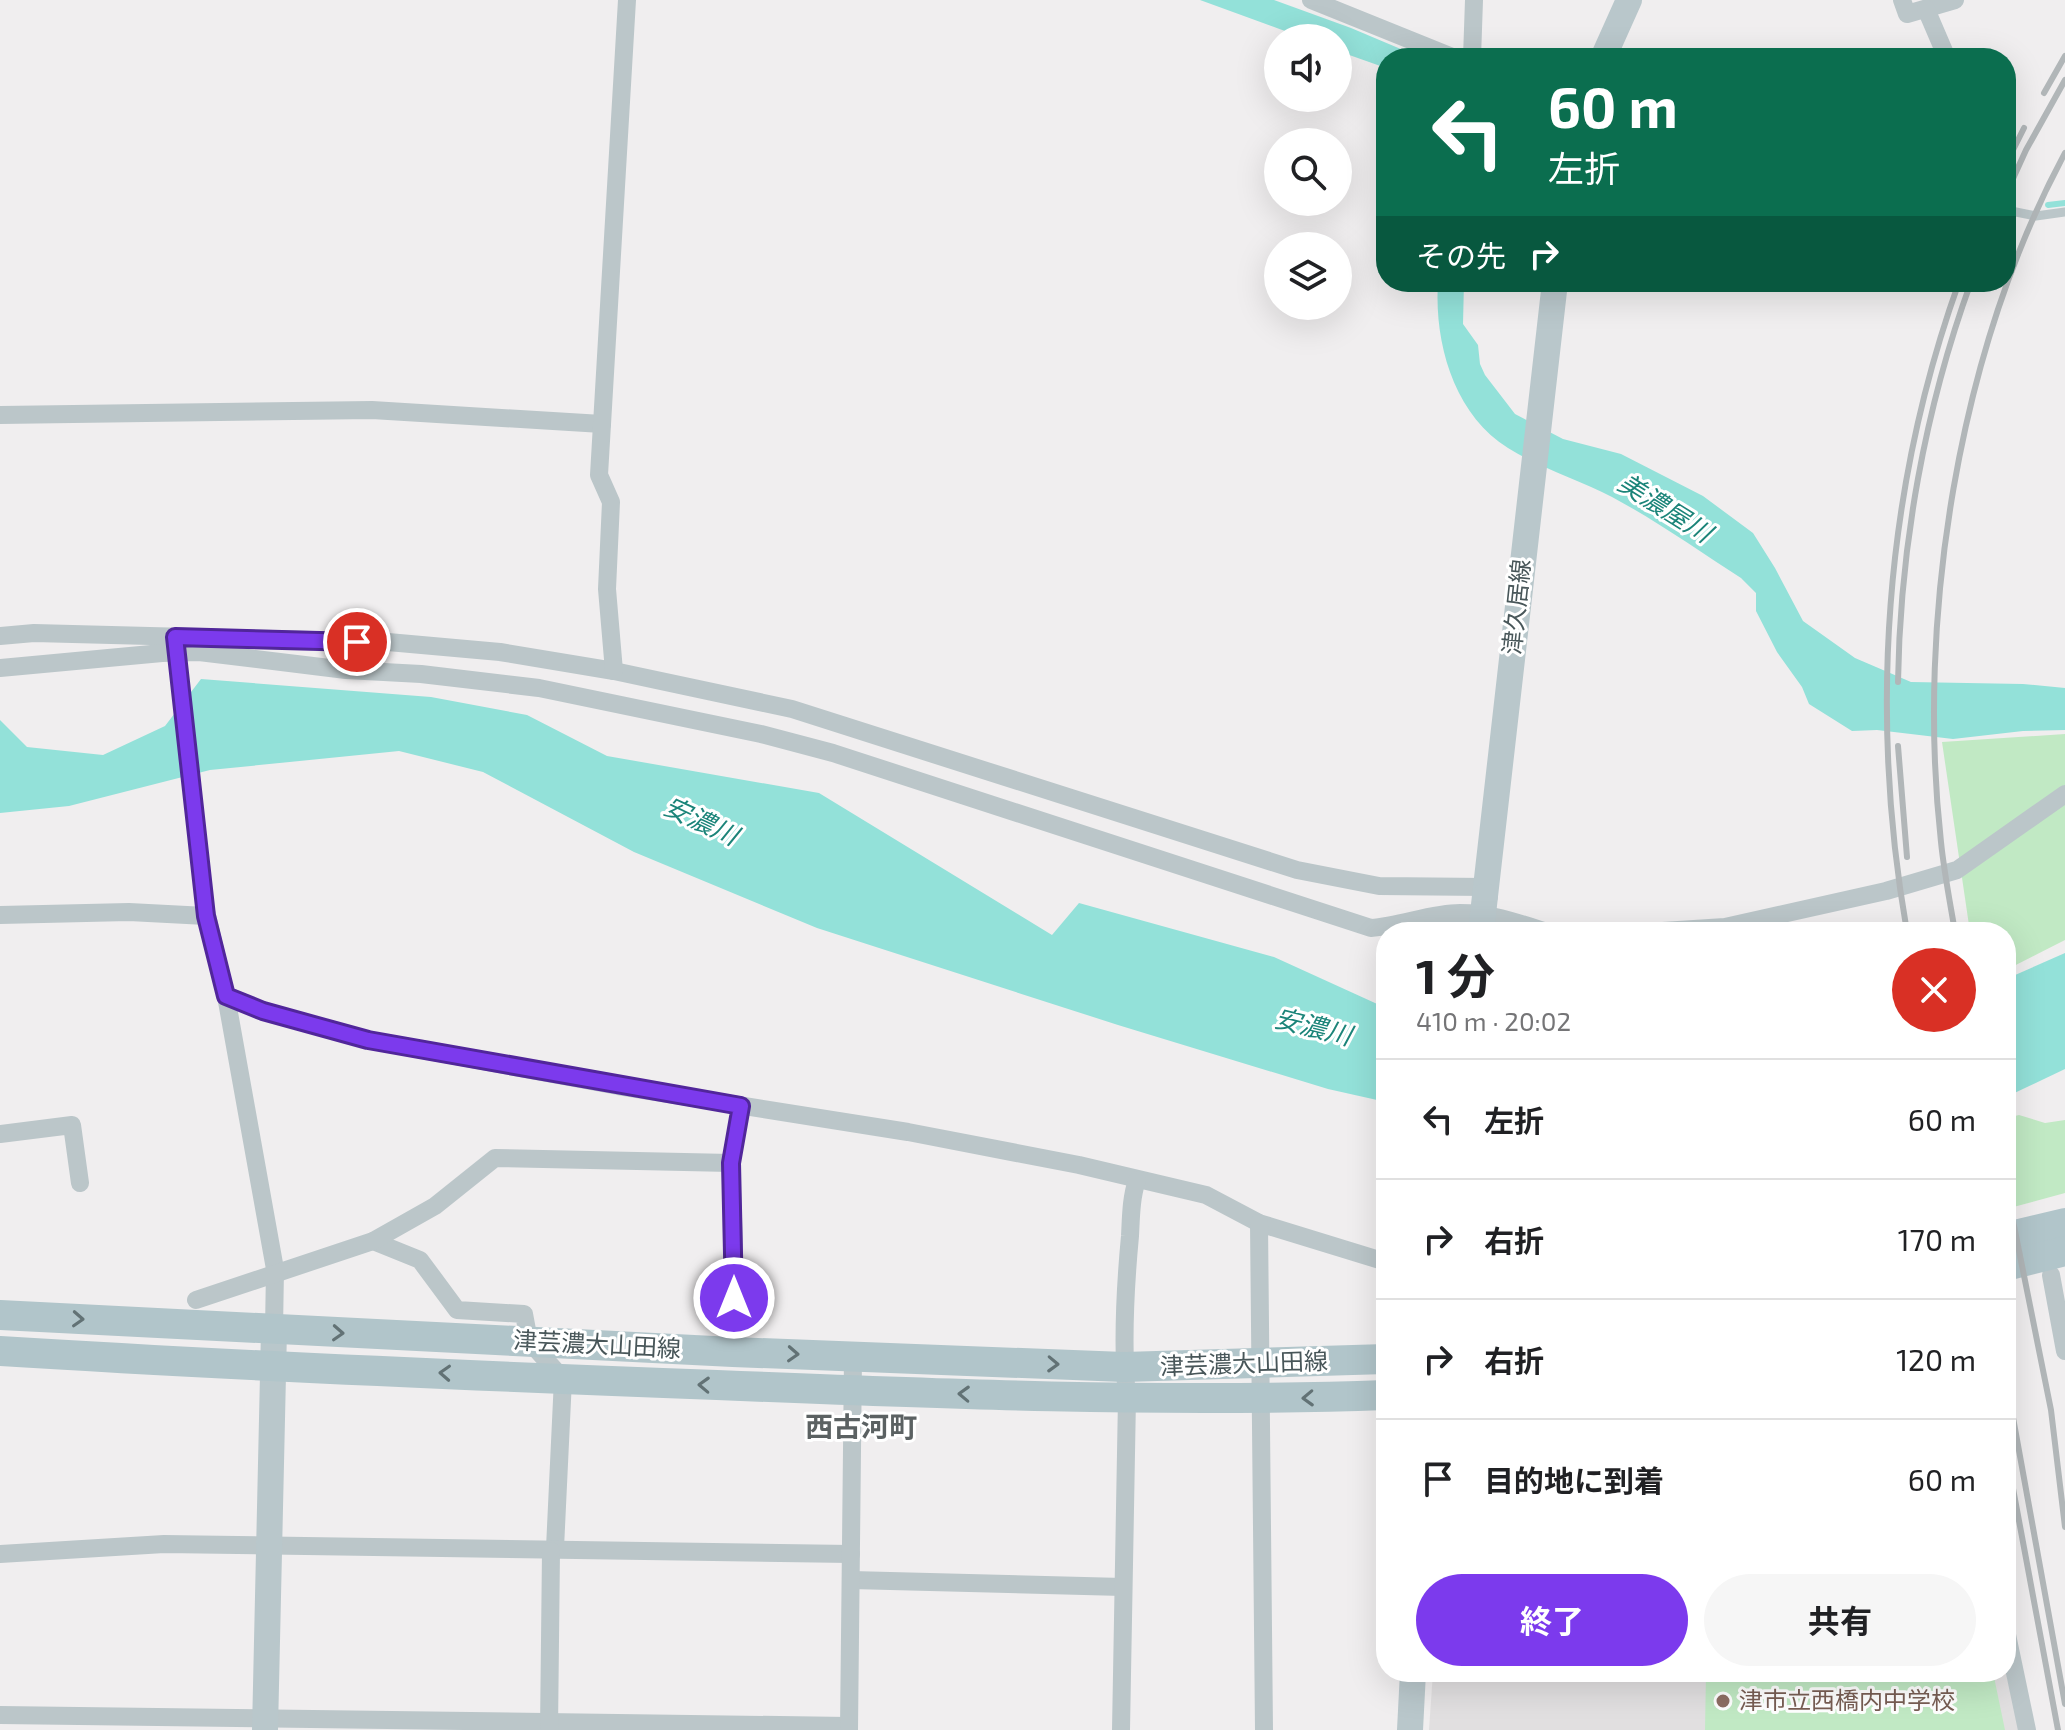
<!DOCTYPE html>
<html lang="ja">
<meta charset="utf-8">
<style>
:root{--surface:#fff;--page:#f6f6f6;--text:#202124;--muted:#757577;--line:#e0e0e0;--accent:#7c3aed}
body{margin:0;font-family:"Exo 2","Noto Sans JP",sans-serif;background:var(--page);color:var(--text);height:100vh;display:flex;flex-direction:column;font-size:30px;white-space:nowrap}
*{box-sizing:border-box;margin:0}
p{font-size:26px;color:var(--muted)}
.icon{flex:none;width:44px;height:44px;fill:none;stroke:currentColor;stroke-width:2;stroke-linecap:round;stroke-linejoin:round}
.map{position:relative;flex:1;overflow:hidden}
.panel{position:absolute;left:1376px;top:922px;width:640px;height:760px;display:flex;flex-direction:column;background:var(--surface);border-radius:32px;box-shadow:0 8px 32px #0002}
.panel>*{flex:none}
.top-card{position:absolute;left:1376px;top:48px;width:640px;height:244px;border-radius:32px;box-shadow:0 8px 32px #0002;background:#0b6e4f;color:#fff;overflow:hidden}
.tools{position:absolute;left:1264px;top:24px;display:grid;gap:16px}
.tools a{display:grid;place-items:center;width:88px;height:88px;border-radius:50%;background:var(--surface);box-shadow:0 8px 32px #0002;font-size:40px}
.pin{position:absolute;display:grid;place-items:center;width:68px;height:68px;color:#fff;margin:-34px;border:4px solid #fff;border-radius:50%;box-shadow:0 2px 8px #0007}
.me{position:absolute;width:88px;margin:-44px;rotate:0deg;stroke-linejoin:round;filter:drop-shadow(0 0 6px #0008)}
.turn{display:flex;align-items:center;gap:28px;height:168px;padding:0 40px;font-size:36px}
.turn .icon{width:104px;height:104px;stroke-width:2.5}
.turn b{display:block;font-size:56px;line-height:68px}
.then{display:flex;align-items:center;height:76px;padding:0 40px;background:#0003;gap:16px;font-size:30px}
.round{display:grid;place-items:center;flex:none;width:84px;height:84px;border-radius:42px;background:var(--page)}
.summary{display:flex;align-items:center;justify-content:space-between;height:136px;padding:0 40px}
h1{font-size:48px;font-weight:700;line-height:60px}
.primary-button{display:flex;gap:16px;margin-top:auto;padding:16px 40px}
.primary-button a{flex:1;height:92px;border-radius:48px;background:var(--accent);color:#fff;font-size:32px;font-weight:700;line-height:92px;text-align:center}
.primary-button a+a{background:var(--page);color:var(--text)}
ul{padding:0;list-style:none}
li{display:flex;align-items:center;gap:24px;height:120px;padding:0 40px;border-top:2px solid var(--line)}
li div{flex:1}
li b{display:block;font-size:30px}
li em{font-style:normal}
.map>svg:first-child{display:block}
</style>
<div class="map">
<svg width="2065" height="1730" viewBox="0 0 2065 1730">
<rect width="100%" height="100%" fill="#f0eeef"/>
<path fill="#e1dfe0" d="M1433 1672H2006L2020 1730H1429Z"/>
<g fill="#c1e9c4">
<path d="M2065 734V940L2006 970V932H1970L1942 742Z"/>
<path d="M2019 1115 2045 1123 2065 1120V1193L2006 1209V1118Z"/>
<path d="M1706 1672H1993L2005 1730H1705Z"/>
</g>
<g fill="#93e1d9">
<path d="M1200 0H1274L1351 28 1422 58H1386V68L1338 51V38H1304Z"/>
<path d="M1438 282H1464L1463 324 1478 345 1480 364 1485 375 1515 414 1563 439 1621 454 1703 496 1753 533 1775 568 1803 621 1855 658 1911 682 2023 684 2065 688V730L2023 731 1953 739 1877 730 1852 731 1809 704 1802 687 1777 652 1756 611V593L1741 578C1699 551 1657 521 1612 497 1579 480 1540 468 1508 448 1454 414 1434 343 1438 282Z"/>
<path d="M201 679 431 697 527 715 607 756 819 793 1052 935 1079 903 1274 957 1386 1008V1102L1328 1089 1118 1025 817 928 634 852 483 772 399 751 210 770 69 806 0 813V720L27 747 103 755 165 726Z"/>
<path d="M2065 953V1069L2006 1097V979Z"/>
</g>
<g fill="none" stroke-linecap="round" stroke-linejoin="round">
<path stroke="#93e1d9" stroke-width="6" d="M2048 205 2065 203"/>
<path stroke="#bbc6c9" stroke-width="9" d="M2006 210 2036 216 2065 212"/>
<g stroke="#bbc6c9" stroke-width="18">
<path d="M1311 0 1455 58"/>
<path d="M1902 0 1907 14 1955 0"/>
<path d="M1926 9 1947 58"/>
<path d="M1472 58 1474 0"/>
<path d="M0 415 372 410 602 424"/>
<path d="M0 636 34 633 388 642 500 652 614 671 792 709 1297 870 1379 886 1486 887"/>
<path d="M0 668 162 653 199 652 346 670 421 674 539 688 761 734 833 753 1371 928C1401 926 1431 913 1460 913 1491 913 1519 923 1547 932"/>
<path d="M614 671 607 589 611 502 599 475 627 0"/>
<path d="M205 907 226 996 275 1269 274 1330"/>
<path d="M0 915 129 912 206 916"/>
<path d="M1647 932 1725 927 1886 891 1957 870 2065 794"/>
<path d="M226 996 263 1011 368 1040 618 1086 908 1132 1079 1165 1206 1195 1259 1223 1386 1262"/>
<path d="M0 1134 72 1125 80 1183"/>
<path d="M1259 1223 1264 1730"/>
<path d="M373 1241 420 1260 457 1310 524 1314 529 1341 563 1379 555 1548"/>
<path d="M2051 1275 2065 1351"/>
<path d="M196 1300 373 1241 435 1206 495 1158 731 1163"/>
<path d="M733 1352 734 1245 731 1163 741 1106"/>
<path d="M0 1554 164 1544 851 1554"/>
<path d="M851 1580 1123 1587"/>
<path d="M2006 1630 2027 1730"/>
<path d="M0 1715 849 1726"/>
<path d="M549 1730 551 1551"/>
<path d="M849 1730 853 1357"/>
<path d="M1121 1730 1127 1398C1122 1345 1125 1289 1130 1236 1131 1217 1131 1198 1137 1180"/>
</g>
<g stroke="#b9c7cb" stroke-width="26">
<path d="M1603 58 1629 0"/>
<path d="M1485 896 1555 282"/>
<path d="M265 1730 274 1330"/>
<path d="M1410 1730 1413 1672"/>
</g>
<g stroke="#b1c5ca" stroke-width="30">
<path d="M2006 1237 2065 1223"/>
<path d="M2006 1266 2065 1251"/>
<path d="M0 1315 733 1352 1124 1367 1386 1359"/>
<path d="M0 1351C239 1366 478 1376 717 1385 940 1394 1163 1403 1386 1395"/>
</g>
<g stroke="#b1b6b8" stroke-width="6">
<path d="M2044 93 2065 56"/>
<path d="M2006 164 2024 128"/>
<path d="M2006 194 2026 150 2065 80"/>
<path d="M1898 682C1900 547 1925 408 1971 282"/>
<path d="M1898 746 1907 857"/>
<path d="M1907 932C1869 715 1884 491 1959 282"/>
<path d="M1955 932C1950 902 1944 872 1941 842 1916 619 1958 352 2065 153"/>
<path d="M2006 1186 2051 1410 2065 1527"/>
<path d="M2006 1379 2065 1704"/>
<path d="M2006 1451 2058 1730"/>
</g>
<path stroke="#bbc6c9" stroke-width="18" d="M175 637 205 907"/>
<path stroke="#b9c7cb" stroke-width="26" d="M1481 932 1485 896"/>
</g>
<defs><path id="oneway-chevron" d="M-2-3.5L2.5 0L-2 3.5" fill="none" stroke-width="1.6" stroke-linecap="round" stroke-linejoin="round" transform="scale(2)"/></defs>
<g stroke="#627275">
<use href="#oneway-chevron" transform="translate(78 1319) rotate(3)"/>
<use href="#oneway-chevron" transform="translate(338 1333) rotate(3)"/>
<use href="#oneway-chevron" transform="translate(793 1354) rotate(3)"/>
<use href="#oneway-chevron" transform="translate(1053 1364) rotate(2)"/>
<use href="#oneway-chevron" transform="translate(445 1373) rotate(-177)"/>
<use href="#oneway-chevron" transform="translate(704 1385) rotate(-178)"/>
<use href="#oneway-chevron" transform="translate(964 1394) rotate(-178)"/>
<use href="#oneway-chevron" transform="translate(1308 1398) rotate(178)"/>
</g>
<g fill="none" stroke-linecap="round" stroke-linejoin="round">
<defs>
<path id="route" d="M357 642 175 637 206 916 226 996 263 1011 368 1040 741 1106 731 1163 734 1298"/>
</defs>
<use href="#route" stroke="#51269a" stroke-width="20"/>
<use href="#route" stroke="#7c3aed" stroke-width="14"/>
</g>
<circle fill="#8d6e63" stroke="#fff" stroke-width="3" cx="1723" cy="1701" r="8"/>
<g text-anchor="middle" stroke-width="6" stroke-linejoin="round" paint-order="stroke">
<g font-size="24" fill="#485659" stroke="#fff">
<text transform="translate(1517 607) rotate(-84)" y="8">津久居線</text>
<text transform="translate(597 1345) rotate(3)" y="8">津芸濃大山田線</text>
<text transform="translate(1244 1364) rotate(-2)" y="8">津芸濃大山田線</text>
</g>
<g font-size="24" fill="#785e54" stroke="#fff" text-anchor="start">
<text x="1739" y="1709">津市立西橋内中学校</text>
</g>
<g font-size="26" font-style="italic" fill="#1b8479" stroke="#fff">
<text transform="translate(1665 508) rotate(32)" y="9">美濃屋川</text>
<text transform="translate(701 821) rotate(25)" y="9">安濃川</text>
<text transform="translate(1313 1027) rotate(14)" y="9">安濃川</text>
</g>
<g font-size="28" font-weight="bold" fill="#5b6162" stroke="#fff">
<text x="861" y="1437">西古河町</text>
</g>
</g>
</svg>
<div class="tools">
<a><svg class="icon" aria-label="sound" viewBox="0 0 24 24"><path d="M4 9h4l5-4v14l-5-4H4zM17 9q2 3 0 6"/></svg></a>
<a><svg class="icon" aria-label="search" viewBox="0 0 24 24"><circle cx="10" cy="10" r="6"/><path d="M15 15l6 6"/></svg></a>
<a><svg class="icon" aria-label="layers" viewBox="0 0 24 24"><path d="M12 4l9 5-9 5-9-5zM3 14l9 5 9-5"/></svg></a>
</div>
<div class="pin" style="left:357px;top:642px;background:#d93025"><svg class="icon" aria-label="arrive" viewBox="0 0 24 24"><path d="M6 21V4h12l-3 4 3 4H6"/></svg></div>
<svg class="me" style="left:734px;top:1298px" viewBox="-20 -20 40 40"><circle r="17" fill="#7c3aed" stroke="#fff" stroke-width="3"/><path d="M0-11L8 9 0 5-8 9z" fill="#fff"/></svg>
<div class="top-card">
<div class="turn"><svg class="icon" aria-label="left" viewBox="0 0 24 24"><path d="M17 20v-9H6M10 6l-5 5 5 5"/></svg><div><b>60 m</b>左折</div></div>
<div class="then">その先<svg class="icon" aria-label="right" viewBox="0 0 24 24"><path d="M7 20v-9h11M14 6l5 5-5 5"/></svg></div>
</div>
<section class="panel">
<div class="summary"><div><h1>1 分</h1><p>410 m · 20:02</p></div><a class="round" style="background:#d93025;color:#fff"><svg class="icon" aria-label="close" viewBox="0 0 24 24"><path d="M6 6l12 12M18 6L6 18"/></svg></a></div>
<ul>
<li><svg class="icon" aria-label="left" viewBox="0 0 24 24"><path d="M17 20v-9H6M10 6l-5 5 5 5"/></svg><div><b>左折</b></div><em>60 m</em></li>
<li><svg class="icon" aria-label="right" viewBox="0 0 24 24"><path d="M7 20v-9h11M14 6l5 5-5 5"/></svg><div><b>右折</b></div><em>170 m</em></li>
<li><svg class="icon" aria-label="right" viewBox="0 0 24 24"><path d="M7 20v-9h11M14 6l5 5-5 5"/></svg><div><b>右折</b></div><em>120 m</em></li>
<li><svg class="icon" aria-label="arrive" viewBox="0 0 24 24"><path d="M6 21V4h12l-3 4 3 4H6"/></svg><div><b>目的地に到着</b></div><em>60 m</em></li>
</ul>
<div class="primary-button"><a>終了</a><a>共有</a></div>
</section>
</div>
